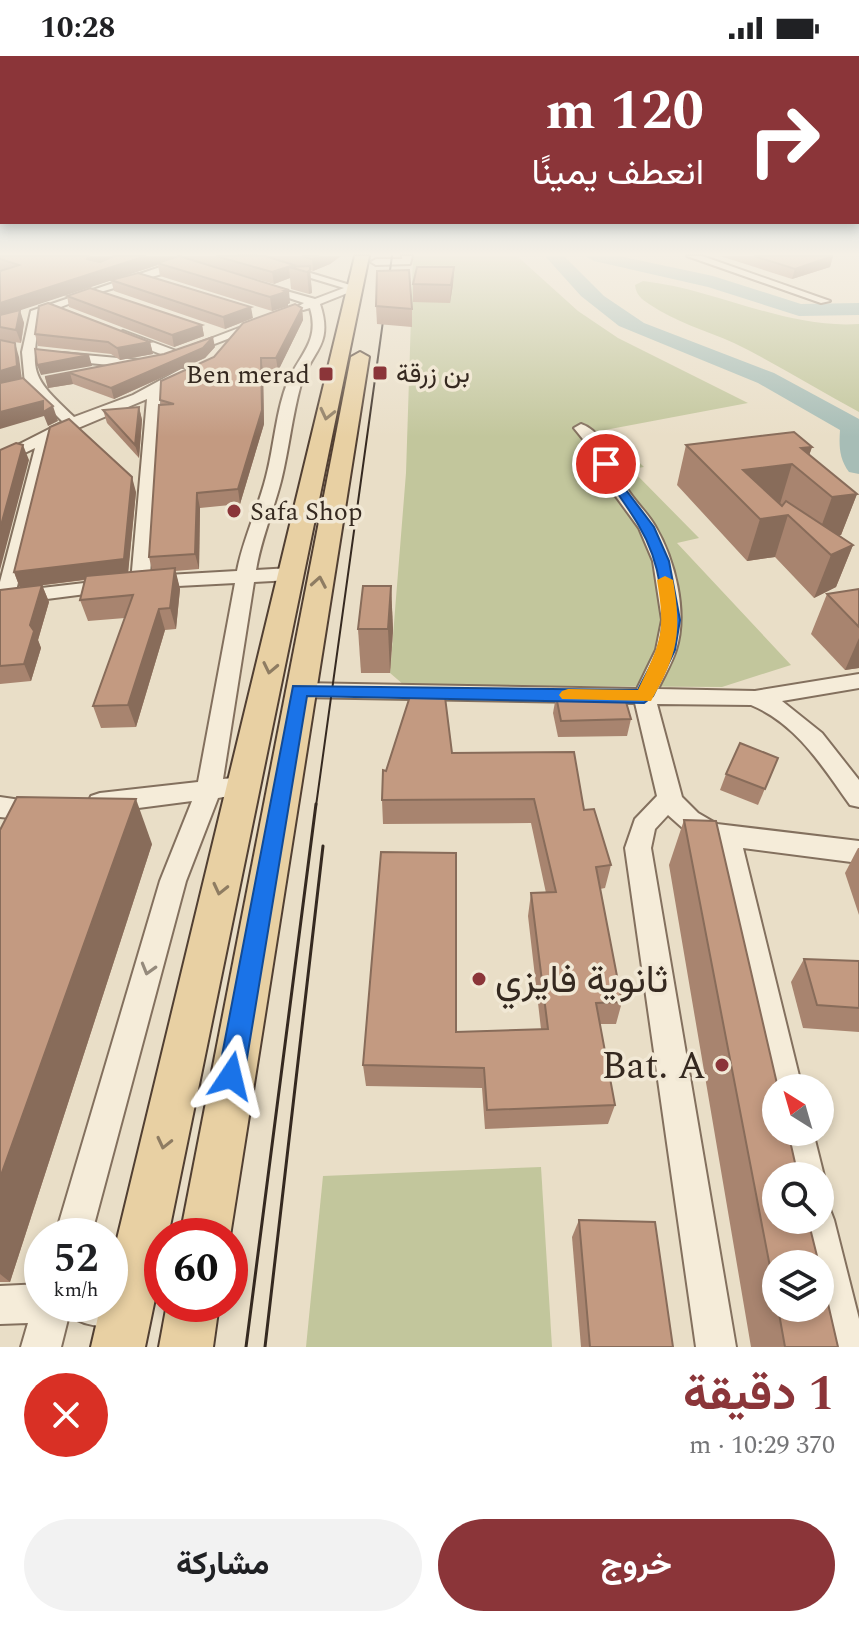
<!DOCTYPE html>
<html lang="ar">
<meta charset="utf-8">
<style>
:root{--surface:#fff;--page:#f2f2f2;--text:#202124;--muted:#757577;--accent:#8b3539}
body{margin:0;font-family:Spectral,Vazirmatn,serif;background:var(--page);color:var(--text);direction:rtl;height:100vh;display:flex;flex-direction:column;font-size:30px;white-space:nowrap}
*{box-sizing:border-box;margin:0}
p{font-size:26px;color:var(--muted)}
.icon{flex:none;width:44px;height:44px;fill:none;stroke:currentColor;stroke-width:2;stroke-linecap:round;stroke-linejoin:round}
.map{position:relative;height:1291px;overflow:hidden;direction:ltr}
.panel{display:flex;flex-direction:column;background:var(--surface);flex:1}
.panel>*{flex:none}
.guide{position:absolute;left:0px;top:0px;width:860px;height:168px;box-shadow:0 4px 12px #0003;direction:rtl;background:#8b3539;color:#fff;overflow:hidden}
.needle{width:52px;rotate:323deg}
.buttons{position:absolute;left:762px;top:1018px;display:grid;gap:16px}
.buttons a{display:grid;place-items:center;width:72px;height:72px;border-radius:50%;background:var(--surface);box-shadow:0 4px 12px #0003;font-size:40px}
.speed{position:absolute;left:24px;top:1162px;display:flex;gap:16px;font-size:40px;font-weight:700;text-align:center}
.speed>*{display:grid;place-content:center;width:104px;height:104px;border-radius:50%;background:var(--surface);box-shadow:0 4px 12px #0003;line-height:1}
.speed small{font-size:20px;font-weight:400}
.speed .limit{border:12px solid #d22;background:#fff;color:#111}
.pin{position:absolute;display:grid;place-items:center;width:68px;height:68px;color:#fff;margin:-34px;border:4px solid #fff;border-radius:50%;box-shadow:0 2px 8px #0007}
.me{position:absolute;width:88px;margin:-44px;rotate:10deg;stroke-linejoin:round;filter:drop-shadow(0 0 6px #0008)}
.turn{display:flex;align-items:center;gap:28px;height:168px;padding:0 24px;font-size:36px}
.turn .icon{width:104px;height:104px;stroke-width:2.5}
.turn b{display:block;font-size:56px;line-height:68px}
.round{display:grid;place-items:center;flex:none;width:84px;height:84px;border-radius:42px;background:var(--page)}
.head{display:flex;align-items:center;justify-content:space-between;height:136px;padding:0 24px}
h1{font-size:48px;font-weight:700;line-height:60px;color:var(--accent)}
.primary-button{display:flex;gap:16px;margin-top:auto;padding:16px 24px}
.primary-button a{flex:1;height:92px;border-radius:48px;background:var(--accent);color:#fff;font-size:32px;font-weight:700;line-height:92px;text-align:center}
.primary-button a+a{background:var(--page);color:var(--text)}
.status{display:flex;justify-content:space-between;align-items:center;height:56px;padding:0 40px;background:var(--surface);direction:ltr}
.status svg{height:22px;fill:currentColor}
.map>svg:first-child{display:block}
</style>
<div class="status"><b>10:28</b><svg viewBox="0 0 49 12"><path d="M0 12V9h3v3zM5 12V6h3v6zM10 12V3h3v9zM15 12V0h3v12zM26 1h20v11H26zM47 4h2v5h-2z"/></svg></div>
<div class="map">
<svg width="859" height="1291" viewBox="0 0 859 1291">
<rect width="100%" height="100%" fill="#e9dec7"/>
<g fill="#c2c69c">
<path d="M413 200H517L578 255 618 282 748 347 605 374 644 411 631 413 699 482 677 487 791 609 722 631 404 629 390 617 406 417Z"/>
<path d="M643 225C716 233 785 273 859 268V356C817 333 777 308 734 287 705 274 675 266 649 248 641 243 636 238 635 229Z"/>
<path d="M541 1111 552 1291H306L323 1120Z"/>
</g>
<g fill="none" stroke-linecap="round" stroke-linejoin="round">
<g fill="#a7bdb6" fill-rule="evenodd">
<path d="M545 200H564L604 240 644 267 774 317 859 363V418L849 416C839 402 839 390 840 374L758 327 619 270 581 240Z"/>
<path d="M585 200H619L713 220 801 248 859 247V259L799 260 708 231 594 205Z"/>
</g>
<defs>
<g id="minor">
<path d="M238 200H254L360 232 320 248C334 290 311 295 301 328 292 360 289 393 281 425 273 456 261 483 256 514L291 512 300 518 291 524 254 526 223 723 243 721 252 724 255 730 252 736 218 742 186 825 91 1180H55L160 825 192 745 100 757 91 754 88 747 91 740 100 737 198 726 235 527 140 532 131 526 147 343 52 383 16 535 110 524 117 526 119 530 117 534 0 549V526L35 392 0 409V398L63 366 25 328 22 296 31 255 178 205 189 206V210L97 237 40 259C30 319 31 320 74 361L133 339 181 313H191V319L161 335 150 520 237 515C243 483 258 453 266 421 274 391 276 354 288 325 300 298 320 285 310 252L303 254 297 251 304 247 256 231 261 228 315 243 344 232Z"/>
<path d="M402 200H412L410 208 376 209 371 206 376 203H402Z"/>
<path d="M687 200H702L830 245 821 247Z"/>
<path d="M260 264 266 267 264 269 191 297 181 294Z"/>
<path d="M123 275 179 296 181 299 171 302 119 282 117 279Z"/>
<path d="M62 297 151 305 157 309 151 313 58 304V298Z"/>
<path d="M581 368C605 376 615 411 626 431 634 445 647 456 655 470 675 504 688 556 676 594 672 607 664 620 658 633L755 635 859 618V632L782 645 822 677 859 724V751L850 749C822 710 797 668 751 649L657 648 682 741 698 757 717 768 859 785V807L743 792 802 1032H776V1044L770 1032 716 788 686 775 668 759 655 773 651 792 736 1291H696L625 792 635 763 657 740 635 647 299 641 291 639 288 634 291 629 299 627 637 633 656 594 662 564 653 505 639 472 612 435 591 393 574 372Z"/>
<path d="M0 741 48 748 52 755 48 762 39 765 0 761Z"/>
<path d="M779 1076H813L824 1120 820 1129V1120H788Z"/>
<path d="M820 1147 829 1151 834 1164 859 1263V1291H826L817 1252H820V1208H808L798 1164H820Z"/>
<path d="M42 1228V1248H110V1230L127 1232 141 1237 146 1251 141 1265C121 1273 86 1273 69 1259L61 1291H21L28 1267 0 1268V1230Z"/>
</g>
<g id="major">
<path d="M355 200H369L168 1180H162V1209L145 1291H91L101 1248H110V1212Z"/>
<path d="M360 296 369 301 230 1180H180L351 301Z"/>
<path d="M167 1248H219L213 1291H159Z"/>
</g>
</defs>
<use href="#minor" stroke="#83705e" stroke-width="4"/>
<use href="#major" stroke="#513f32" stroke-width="4"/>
<use href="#minor" fill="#f5ecd9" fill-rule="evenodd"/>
<use href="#major" fill="#e8d0a3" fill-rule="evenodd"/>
<path stroke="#352920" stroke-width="2" d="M316 750 392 200"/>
<g stroke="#352920" stroke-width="3">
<path d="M246 1291 316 748"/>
<path d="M265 1291 323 790"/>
</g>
</g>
<g fill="#a8846f">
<path d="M0 200H341L330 208 313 215 310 214 312 237 309 238 291 233 290 222 274 228 199 207 290 247 288 248V250L272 255 160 220 158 209 19 254 24 267 21 287 0 284V215L2 214H0Z"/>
<path d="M720 200H833L830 211 792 223Z"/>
<path d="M454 211 453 228 450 247 413 246V228Z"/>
<path d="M111 224 253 262 225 273 114 235Z"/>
<path d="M67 240 202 269 204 280 174 291 69 251Z"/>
<path d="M376 250 412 253V271L377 268Z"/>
<path d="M302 252 303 264 278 315H263L264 368 240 448 200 452 199 513 175 515 180 533 176 573 165 574 136 671 101 672 93 650 125 562 88 565 80 544 85 524 20 532 14 516 136 436 128 516 152 514 149 501 161 349 160 344 214 301Z"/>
<path d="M35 278 150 286 153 298 120 304 111 298 38 290Z"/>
<path d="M215 291 205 302 114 343 73 328 48 332 45 321Z"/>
<path d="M139 351 142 364 139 402 107 367 103 354Z"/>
<path d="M686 389 812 391 809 399 857 438 841 479H839L853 489 836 531 814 542 775 501 747 505 677 429Z"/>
<path d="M42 529 49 546 38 584 41 592 31 625 0 628V534Z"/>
<path d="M391 530 393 574 390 617H361L358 573Z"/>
<path d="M859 533V612L845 614 811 578 827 538Z"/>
<path d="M556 640 631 663 627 680 558 681 553 657Z"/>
<path d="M452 697 584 754 611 809 605 832 600 833 622 946 616 968H600L615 1049 608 1068 485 1073 482 1032 366 1030 363 1009 456 976 541 973 528 860 531 837H546L531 767 383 768 382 744 386 715Z"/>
<path d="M778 702 758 749 720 734 726 718Z"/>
<path d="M684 764 776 1208V1252H820L838 1291H751L669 809Z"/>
<path d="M0 774 152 788 10 1226H0Z"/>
<path d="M858 792H859V859L845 817Z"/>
<path d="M804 903 859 905V976L803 972 791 926Z"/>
<path d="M579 1164 673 1291H581L572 1181Z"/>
</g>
<g fill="#886c5a">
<path d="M88 200H118L92 210 87 203Z"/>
<path d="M146 200H180V201L157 207 158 209 0 261V247Z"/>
<path d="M319 200H341L330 208 313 215 312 203Z"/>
<path d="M833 200 830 211 792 223 795 213Z"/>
<path d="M294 209 295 212 289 211 290 222 274 228 272 216Z"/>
<path d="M454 211 453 228 450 247 451 229Z"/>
<path d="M310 214 312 237 309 238 307 216Z"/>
<path d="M289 234 290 247 288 248V250L272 255 270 241Z"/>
<path d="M251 251 253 262 225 273 223 261Z"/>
<path d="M302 252 303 264 278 315 276 302Z"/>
<path d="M20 254 24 267 21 287 16 274Z"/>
<path d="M202 269 204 280 174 291 172 279Z"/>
<path d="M213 281 215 291 205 302 114 343 111 332Z"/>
<path d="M150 286 153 298 120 304 117 292Z"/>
<path d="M15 287 19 301 22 324 0 330V315Z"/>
<path d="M89 299 92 310 41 319 37 309Z"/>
<path d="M261 302 263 315 264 368 240 448 238 433Z"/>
<path d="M70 317 73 328 48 332 45 321Z"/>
<path d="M43 345 53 350 58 365 48 370 44 360 0 373V356Z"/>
<path d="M139 351 142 364 139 402 135 389Z"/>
<path d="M23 389 29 404 0 514V473Z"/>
<path d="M812 391 803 417 801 392Z"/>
<path d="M792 408 780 448 743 414Z"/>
<path d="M132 421 136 436 128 518 20 532 14 516Z"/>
<path d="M197 437 200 452 199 513 195 498Z"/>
<path d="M857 438 841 479 817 482 832 441Z"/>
<path d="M788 459 775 501 747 505 760 463Z"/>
<path d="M853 489 836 531 814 542 831 499Z"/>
<path d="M175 512 180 533 176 573 170 552Z"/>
<path d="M42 529 49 546 38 584 41 592 31 625 24 608 30 569Z"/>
<path d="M391 530 393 574 390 617 388 573Z"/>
<path d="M159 553 165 574 136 671 128 649Z"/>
<path d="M859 582V612L845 614Z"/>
<path d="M136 743 152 788 10 1226 0 1218V1122Z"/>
</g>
<g fill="#c39a81" stroke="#886c5a" stroke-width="2">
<path d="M0 200H88L87 203 100 206 114 200H146L0 247V215L19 209 0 203Z"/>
<path d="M179 200 289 234 284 235 286 236 270 241 157 207Z"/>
<path d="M216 200H265L294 209 272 216Z"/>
<path d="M302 200H319L312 203Z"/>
<path d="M754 200H833L795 213Z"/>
<path d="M310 210V214L307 216 289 211Z"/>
<path d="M417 211H454L451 229 413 228Z"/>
<path d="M409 214 412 253 376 250 377 215Z"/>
<path d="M138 217 251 251 223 261 111 224Z"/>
<path d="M90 232 202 269 172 279 67 240Z"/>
<path d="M48 247 150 286 117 292 108 286 35 278 39 250Z"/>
<path d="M295 248 302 252 276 302H261L262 354 238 433 197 437 195 498 149 501 159 349 174 348 160 344 161 325 214 301 243 267Z"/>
<path d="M20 254 16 274 0 271V259Z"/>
<path d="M213 281 203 292 111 332 70 317 45 321 164 298Z"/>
<path d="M0 284 15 287 17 310 0 315Z"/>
<path d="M35 293 89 299 37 309Z"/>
<path d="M23 322 53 350 43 356V345L0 356V327Z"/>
<path d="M139 351 135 389 103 354Z"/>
<path d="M69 363 132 421 124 503 14 516 50 371Z"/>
<path d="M794 376 812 391 801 392 857 438 832 441 792 408 743 414 782 450 786 445 853 489 831 499 788 459 760 463 686 389Z"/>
<path d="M16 387 23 389 0 473V394Z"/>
<path d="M175 512 170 552 159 553 128 649 93 650 133 539 80 544 86 520Z"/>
<path d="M42 529 30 569 34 575 24 608 0 610V534Z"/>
<path d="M363 530H391L388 573H358Z"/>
<path d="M859 533V571L827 538Z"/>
<path d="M444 633 452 697 574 696 584 754 594 753 611 809 596 811 622 946 596 947 615 1049 487 1054 484 1012 363 1009 381 796 456 797V976L548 973 531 837 556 836 534 743 382 744 383 714 386 715 412 634Z"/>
<path d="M624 639 631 663 561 665 556 640Z"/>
<path d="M740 687 778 702 765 733 726 718Z"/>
<path d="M17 741 136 743 0 1122V774Z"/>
<path d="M684 764 716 765 778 1032H776V1076H788L798 1120H776V1164H808L819 1208H776V1242Z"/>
<path d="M804 903 859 905V952L817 949Z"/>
<path d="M579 1164 655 1166 673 1291H590Z"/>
<path d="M820 1213 838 1291H785L778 1252H820Z"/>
</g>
<defs><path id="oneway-chevron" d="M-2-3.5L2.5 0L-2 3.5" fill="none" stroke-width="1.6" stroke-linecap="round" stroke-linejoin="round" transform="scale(2)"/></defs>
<g stroke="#8e7c62">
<use href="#oneway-chevron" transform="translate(327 358) rotate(103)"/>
<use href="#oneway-chevron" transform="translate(319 526) rotate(-80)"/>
<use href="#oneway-chevron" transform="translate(270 612) rotate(102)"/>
<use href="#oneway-chevron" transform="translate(220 833) rotate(103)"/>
<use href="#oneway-chevron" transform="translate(164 1087) rotate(103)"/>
</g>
<use stroke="#958a7c" href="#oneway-chevron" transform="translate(148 913) rotate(106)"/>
<linearGradient id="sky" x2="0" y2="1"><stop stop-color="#8eb8d4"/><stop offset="0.52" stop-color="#f5f0e6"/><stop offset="1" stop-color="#f5f0e6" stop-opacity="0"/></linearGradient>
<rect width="859" height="381" fill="url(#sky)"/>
<path fill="#1a73e8" stroke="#114b97" stroke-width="2" d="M601 405 612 408 626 434 654 471 669 505 680 564 675 594 653 640 644 647 307 640 244 1020 240 1029 231 1033 222 1029 218 1020 293 630 638 634C644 621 652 609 657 595 670 558 659 503 639 470 627 449 611 430 599 408Z"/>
<path fill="#f59e0b" d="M665 520 673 524C682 577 678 598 651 645L562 643 559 639 562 635 568 633 638 634C661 586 666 577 657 524Z"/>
<g fill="#8b3539" stroke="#f1e8d5" stroke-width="3">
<rect x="372" y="309" width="16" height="16" rx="4"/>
<rect x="318" y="310" width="16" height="16" rx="4"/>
<circle cx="234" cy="455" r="8"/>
<circle cx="479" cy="923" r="8"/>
<circle cx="722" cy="1009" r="8"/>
</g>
<g text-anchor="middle" stroke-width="7" stroke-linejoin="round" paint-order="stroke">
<g font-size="26" fill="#352920" stroke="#f1e8d5" text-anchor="start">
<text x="396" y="326">بن زرقة</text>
<text x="310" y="327" text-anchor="end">Ben merad</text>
<text x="250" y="464">Safa Shop</text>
</g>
<g font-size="38" fill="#352920" stroke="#f1e8d5" text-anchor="start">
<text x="495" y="936">ثانوية فايزي</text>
<text x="706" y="1022" text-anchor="end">Bat. A</text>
</g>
</g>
</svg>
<div class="buttons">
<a><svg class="needle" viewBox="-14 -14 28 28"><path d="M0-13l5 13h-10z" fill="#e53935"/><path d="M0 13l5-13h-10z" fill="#757577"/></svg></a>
<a><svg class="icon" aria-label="search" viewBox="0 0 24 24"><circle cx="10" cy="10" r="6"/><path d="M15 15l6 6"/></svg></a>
<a><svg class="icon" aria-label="layers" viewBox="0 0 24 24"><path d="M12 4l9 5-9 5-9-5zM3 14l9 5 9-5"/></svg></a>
</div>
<div class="speed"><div>52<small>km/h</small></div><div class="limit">60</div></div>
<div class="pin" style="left:606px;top:408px;background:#d93025"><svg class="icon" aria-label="arrive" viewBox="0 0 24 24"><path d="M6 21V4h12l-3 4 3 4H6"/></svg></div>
<svg class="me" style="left:231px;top:1020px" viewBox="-20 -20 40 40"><path d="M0-17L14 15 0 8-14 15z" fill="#1a73e8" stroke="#fff" stroke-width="4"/></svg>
<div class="guide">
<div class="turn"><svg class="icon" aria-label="right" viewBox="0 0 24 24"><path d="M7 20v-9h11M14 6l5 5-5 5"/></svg><div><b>120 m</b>انعطف يمينًا</div></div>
</div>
</div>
<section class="panel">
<div class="head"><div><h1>1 دقيقة</h1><p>370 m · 10:29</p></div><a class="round" style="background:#d93025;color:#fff"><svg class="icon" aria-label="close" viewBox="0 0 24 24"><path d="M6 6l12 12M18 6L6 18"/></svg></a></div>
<div class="primary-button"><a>خروج</a><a>مشاركة</a></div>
</section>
